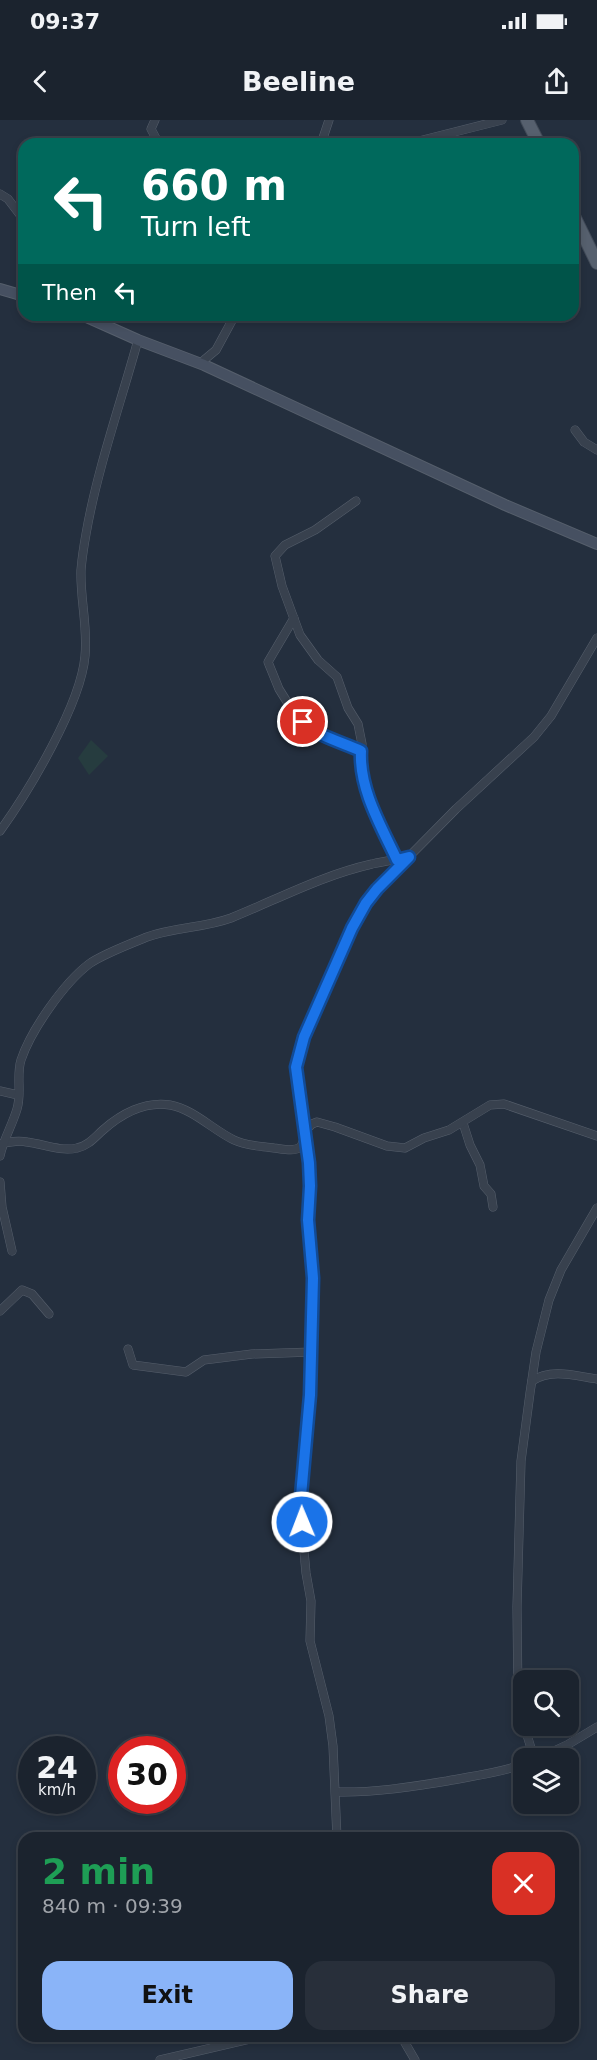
<!DOCTYPE html>
<meta charset="utf-8">
<style>
:root{--surface:#1b232e;--page:#282f3a;--text:#f1f3f6;--muted:#a0a4aa;--line:#39404a;--accent:#8ab4f8}
body{margin:0;font-family:"DejaVu Sans",sans-serif;background:var(--page);color:var(--text);height:100vh;display:flex;flex-direction:column;font-size:22px;white-space:nowrap}
*{box-sizing:border-box;margin:0}
p{font-size:20px;color:var(--muted)}
.icon{flex:none;width:33px;height:33px;fill:none;stroke:currentColor;stroke-width:2;stroke-linecap:round;stroke-linejoin:round}
.map{position:relative;flex:1;overflow:hidden}
.details{position:absolute;left:18px;top:1712px;width:561px;height:210px;display:flex;flex-direction:column;background:var(--surface);border-radius:18px;box-shadow:0 3px 9px #0003,0 0 0 2px var(--line)}
.details>*{flex:none}
.guide{position:absolute;left:18px;top:18px;width:561px;height:183px;border-radius:18px;box-shadow:0 3px 9px #0003,0 0 0 2px var(--line);background:#00695c;color:#fff;overflow:hidden}
.controls{position:absolute;left:513px;top:1550px;display:grid;gap:12px}
.controls a{display:grid;place-items:center;width:66px;height:66px;border-radius:12px;background:var(--surface);box-shadow:0 3px 9px #0003,0 0 0 2px var(--line);font-size:30px}
.speed{position:absolute;left:18px;top:1616px;display:flex;gap:12px;font-size:30px;font-weight:700;text-align:center}
.speed>*{display:grid;place-content:center;width:78px;height:78px;border-radius:50%;background:var(--surface);box-shadow:0 3px 9px #0003,0 0 0 2px var(--line);line-height:1}
.speed small{font-size:15px;font-weight:400}
.speed .limit{border:9px solid #d22;background:#fff;color:#111}
.pin{position:absolute;display:grid;place-items:center;width:51px;height:51px;color:#fff;margin:-26px;border:3px solid #fff;border-radius:50%;box-shadow:0 2px 6px #0007}
.me{position:absolute;width:66px;margin:-33px;rotate:359deg;stroke-linejoin:round;filter:drop-shadow(0 0 4px #0008)}
.turn{display:flex;align-items:center;gap:21px;height:126px;padding:0 24px;font-size:27px}
.turn .icon{width:78px;height:78px;stroke-width:2.5}
.turn b{display:block;font-size:42px;line-height:51px}
.then{display:flex;align-items:center;height:57px;padding:0 24px;background:#0003;gap:12px;font-size:22px}
.round{display:grid;place-items:center;flex:none;width:63px;height:63px;border-radius:18px;background:var(--page)}
.headline{display:flex;align-items:center;justify-content:space-between;height:102px;padding:0 24px}
h1{font-size:36px;font-weight:600;line-height:45px;color:#1e9e55}
.cta{display:flex;gap:12px;margin-top:auto;padding:12px 24px}
.cta a{flex:1;height:69px;border-radius:18px;background:var(--accent);color:#111;font-size:24px;font-weight:600;line-height:69px;text-align:center}
.cta a+a{background:var(--page);color:var(--text)}
.status{display:flex;justify-content:space-between;align-items:center;height:42px;padding:0 30px;background:var(--surface);direction:ltr}
.status svg{height:16px;fill:currentColor}
header{display:flex;justify-content:space-between;align-items:center;height:78px;padding:0 24px;background:var(--surface);font-size:27px;font-weight:600}
.map>svg:first-child{display:block}
</style>
<div class="status"><b>09:37</b><svg viewBox="0 0 49 12"><path d="M0 12V9h3v3zM5 12V6h3v6zM10 12V3h3v9zM15 12V0h3v12zM26 1h20v11H26zM47 4h2v5h-2z"/></svg></div>
<header><svg class="icon" aria-label="back" viewBox="0 0 24 24"><path d="M15 5l-7 7 7 7"/></svg>Beeline<svg class="icon" aria-label="share" viewBox="0 0 24 24"><path d="M12 15V3M7 8l5-5 5 5M5 13v7h14v-7"/></svg></header>
<div class="map">
<svg width="597" height="1940" viewBox="0 0 597 1940">
<rect width="100%" height="100%" fill="#242f3e"/>
<path fill="#263c3f" d="M91 620 108 636 89 655 78 638Z"/>
<g fill="none" stroke-linecap="round" stroke-linejoin="round">
<defs>
<g id="minor">
<path d="M155 0 151 9 159 24"/>
<path d="M321 24 329 0"/>
<path d="M407 24 502 0"/>
<path d="M0 74 8 79 24 100"/>
<path d="M204 245V240L216 230 235 195"/>
<path d="M575 310 584 322 597 330"/>
<path d="M356 381 315 410 285 425 275 436 282 466 300 515 318 540 337 557 348 588 358 604 362 624 360 643 375 697 397 740"/>
<path d="M294 498 268 542 279 569 294 593 311 611 330 617 361 631"/>
<path d="M0 711C29 671 81 584 85 536 88 507 80 479 81 450 82 438 84 425 86 414 97 350 121 282 138 220"/>
<path d="M0 971 18 975"/>
<path d="M463 1003 470 1025 480 1045 484 1066 491 1074 493 1087"/>
<path d="M0 1024C9 1022 18 1020 27 1022 43 1024 61 1032 77 1028 88 1026 95 1017 103 1010 121 994 145 981 170 985 193 989 213 1010 234 1020 246 1026 261 1026 274 1028 283 1029 293 1032 301 1027L308 1008 312 1004 317 1002 335 1007 387 1026 405 1028 424 1018 449 1010 490 985 504 984 597 1016"/>
<path d="M0 1036C3 1020 12 1006 17 989 22 973 16 956 21 940 31 910 64 863 89 844 101 835 132 823 147 817 175 807 204 808 231 798 278 779 323 755 372 744 384 741 396 740 408 738"/>
<path d="M0 1062 2 1087 12 1131"/>
<path d="M0 1191 22 1170 32 1174 49 1194"/>
<path d="M128 1229 133 1245 186 1252 204 1240 252 1234 312 1232"/>
<path d="M532 1261C551 1248 576 1256 597 1259"/>
<path d="M524 1603 518 1581 517 1487 521 1341 530 1273 536 1232 549 1180 561 1150 597 1088"/>
<path d="M524 1605 534 1638"/>
<path d="M539 1638 567 1625 597 1607"/>
<path d="M336 1672C373 1673 410 1667 447 1661 472 1656 499 1653 524 1644"/>
<path d="M337 1718 333 1626 329 1596 310 1521 311 1481 306 1453 300 1387 310 1275 313 1158 307 1099 310 1066 309 1043 296 947 298 935 352 808 377 769 456 689 534 617 551 596 597 518"/>
<path d="M401 1916 415 1940"/>
<path d="M160 1940 263 1916"/>
</g>
<g id="secondary">
<path d="M0 169 24 176"/>
<path d="M82 195 138 220 204 245 505 385 597 424"/>
</g>
<g id="primary">
<path d="M527 0 539 24"/>
<path d="M573 94 597 143"/>
</g>
</defs>
<use href="#minor" stroke="#565f6c" stroke-width="9"/>
<use href="#secondary" stroke="#565f6c" stroke-width="12"/>
<use href="#primary" stroke="#414a57" stroke-width="14"/>
<use href="#minor" stroke="#38414e" stroke-width="8"/>
<use href="#secondary" stroke="#465061" stroke-width="10"/>
<use href="#primary" stroke="#56606e" stroke-width="12"/>
</g>
<g fill="none" stroke-linecap="round" stroke-linejoin="round">
<defs>
<path id="route" d="M302 1402 300 1387 310 1275 313 1158 308 1100 310 1066 309 1043 296 947 304 917 352 808 366 783 377 769 409 737 397 740C381 706 359 669 361 631 344 623 315 615 303 602"/>
</defs>
<use href="#route" stroke="#114b97" stroke-width="15"/>
<use href="#route" stroke="#1a73e8" stroke-width="10"/>
</g>
</svg>
<div class="controls">
<a><svg class="icon" aria-label="search" viewBox="0 0 24 24"><circle cx="10" cy="10" r="6"/><path d="M15 15l6 6"/></svg></a>
<a><svg class="icon" aria-label="layers" viewBox="0 0 24 24"><path d="M12 4l9 5-9 5-9-5zM3 14l9 5 9-5"/></svg></a>
</div>
<div class="speed"><div>24<small>km/h</small></div><div class="limit">30</div></div>
<div class="pin" style="left:303px;top:602px;background:#d93025"><svg class="icon" aria-label="arrive" viewBox="0 0 24 24"><path d="M6 21V4h12l-3 4 3 4H6"/></svg></div>
<svg class="me" style="left:302px;top:1402px" viewBox="-20 -20 40 40"><circle r="17" fill="#1a73e8" stroke="#fff" stroke-width="3"/><path d="M0-11L8 9 0 5-8 9z" fill="#fff"/></svg>
<div class="guide">
<div class="turn"><svg class="icon" aria-label="left" viewBox="0 0 24 24"><path d="M17 20v-9H6M10 6l-5 5 5 5"/></svg><div><b>660 m</b>Turn left</div></div>
<div class="then">Then<svg class="icon" aria-label="left" viewBox="0 0 24 24"><path d="M17 20v-9H6M10 6l-5 5 5 5"/></svg></div>
</div>
<section class="details">
<div class="headline"><div><h1>2 min</h1><p>840 m · 09:39</p></div><a class="round" style="background:#d93025;color:#fff"><svg class="icon" aria-label="close" viewBox="0 0 24 24"><path d="M6 6l12 12M18 6L6 18"/></svg></a></div>
<div class="cta"><a>Exit</a><a>Share</a></div>
</section>
</div>
